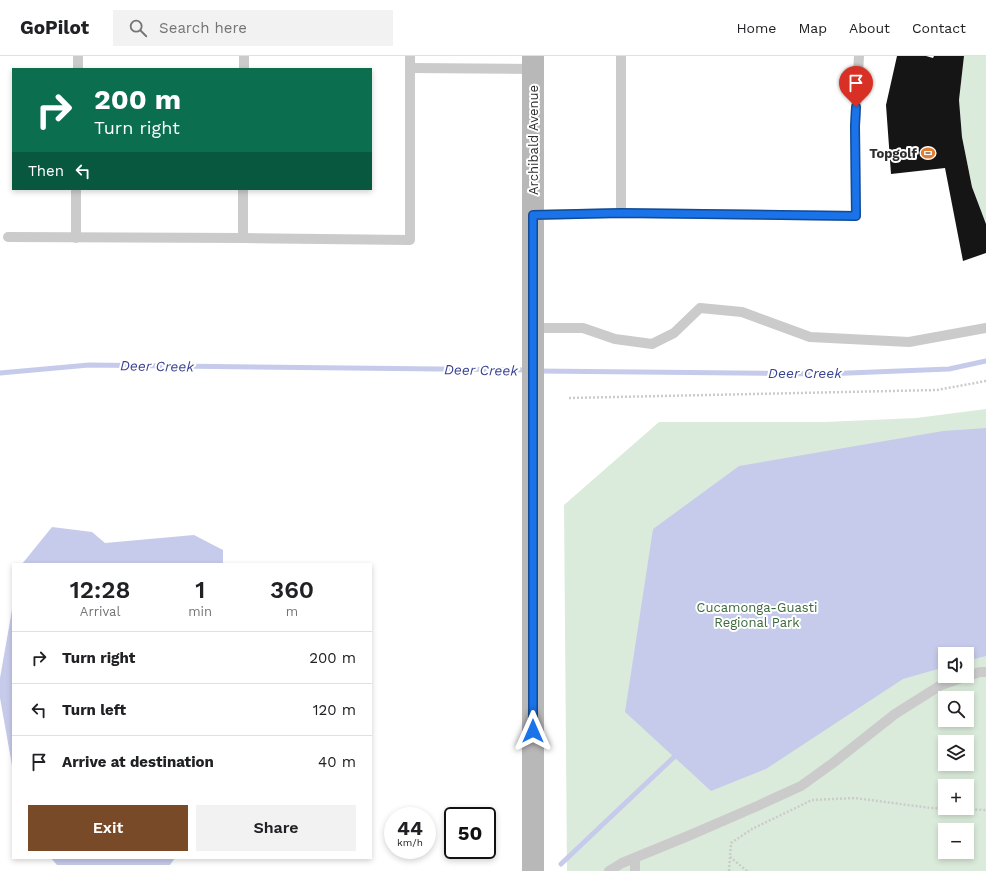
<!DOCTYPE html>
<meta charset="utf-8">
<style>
:root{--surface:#fff;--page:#f2f2f2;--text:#202124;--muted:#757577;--line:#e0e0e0;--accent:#794a28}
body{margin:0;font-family:"Work Sans",sans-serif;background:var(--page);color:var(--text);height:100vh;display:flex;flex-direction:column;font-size:15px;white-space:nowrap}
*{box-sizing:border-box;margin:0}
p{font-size:13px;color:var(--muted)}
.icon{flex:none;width:22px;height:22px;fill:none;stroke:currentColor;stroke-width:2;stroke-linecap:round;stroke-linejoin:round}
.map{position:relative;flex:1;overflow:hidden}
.drawer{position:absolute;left:12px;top:507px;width:360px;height:296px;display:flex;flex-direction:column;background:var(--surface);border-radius:0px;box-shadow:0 2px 6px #0003}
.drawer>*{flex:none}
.hud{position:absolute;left:12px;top:12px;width:360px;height:122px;border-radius:0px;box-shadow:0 2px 6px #0003;background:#0b6e4f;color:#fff;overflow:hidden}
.tools{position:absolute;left:938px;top:591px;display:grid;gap:8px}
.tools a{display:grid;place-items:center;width:36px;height:36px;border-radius:0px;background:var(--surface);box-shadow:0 2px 6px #0003;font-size:20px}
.speed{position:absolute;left:384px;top:751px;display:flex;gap:8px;font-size:20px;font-weight:700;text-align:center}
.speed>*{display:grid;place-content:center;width:52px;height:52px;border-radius:50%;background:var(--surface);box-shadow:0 2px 6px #0003;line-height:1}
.speed small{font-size:10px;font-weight:400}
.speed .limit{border:2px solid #111;border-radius:6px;background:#fff;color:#111}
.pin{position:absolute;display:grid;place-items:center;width:34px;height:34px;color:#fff;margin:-41px -17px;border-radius:50% 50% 50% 0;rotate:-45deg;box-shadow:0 0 4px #0007}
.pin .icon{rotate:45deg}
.me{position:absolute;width:44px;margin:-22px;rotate:0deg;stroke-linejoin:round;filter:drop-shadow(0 0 3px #0008)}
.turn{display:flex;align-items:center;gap:14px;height:84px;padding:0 16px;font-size:18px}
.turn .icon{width:52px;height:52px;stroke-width:2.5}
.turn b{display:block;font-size:28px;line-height:34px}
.then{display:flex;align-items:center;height:38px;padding:0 16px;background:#0003;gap:8px;font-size:15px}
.eta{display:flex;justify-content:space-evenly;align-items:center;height:68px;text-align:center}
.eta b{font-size:24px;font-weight:600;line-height:28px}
.button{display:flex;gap:8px;margin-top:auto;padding:8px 16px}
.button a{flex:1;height:46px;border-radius:0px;background:var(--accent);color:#fff;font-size:16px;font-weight:600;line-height:46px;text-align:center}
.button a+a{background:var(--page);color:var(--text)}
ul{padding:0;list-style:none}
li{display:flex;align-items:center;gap:12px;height:52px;padding:0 16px;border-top:1px solid var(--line)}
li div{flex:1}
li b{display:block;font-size:15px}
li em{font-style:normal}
header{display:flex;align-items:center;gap:24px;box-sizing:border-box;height:56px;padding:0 20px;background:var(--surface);border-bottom:1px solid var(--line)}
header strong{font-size:19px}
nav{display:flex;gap:22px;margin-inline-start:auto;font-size:14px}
.search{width:280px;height:36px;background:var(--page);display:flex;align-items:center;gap:10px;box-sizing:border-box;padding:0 14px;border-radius:0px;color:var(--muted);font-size:15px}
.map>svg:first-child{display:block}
</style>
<header>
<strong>GoPilot</strong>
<div class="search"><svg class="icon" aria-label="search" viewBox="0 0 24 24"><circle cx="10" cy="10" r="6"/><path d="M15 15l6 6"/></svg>Search here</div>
<nav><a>Home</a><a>Map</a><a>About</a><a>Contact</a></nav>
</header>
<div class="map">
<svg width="986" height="815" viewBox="0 0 986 815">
<rect width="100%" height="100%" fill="#fff"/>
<g fill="#dbebdb" fill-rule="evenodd">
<path d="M964 0H986V168L972 131 962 81 959 44Z"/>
<path d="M986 353V815H567L564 449 659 366H825L916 362ZM945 598H967V620H945ZM945 642H967V664H945ZM945 686H967V708H945ZM945 730H967V752H945ZM945 774H967V796H945Z"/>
</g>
<g fill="#c7cbeb">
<path d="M986 372V600L967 605V598H945V611L903 623 766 713 711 735 625 656 653 473 739 410 943 375Z"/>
<path d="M52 471 92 476 105 487 194 479 223 494V508H22Z"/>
<path d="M13 548V715L0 642V622Z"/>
<path d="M51 802H175L170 809H57Z"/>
</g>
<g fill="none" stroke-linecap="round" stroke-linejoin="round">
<g stroke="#c7cbeb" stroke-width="5">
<path d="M538 315 824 318 949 313 986 305"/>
<path d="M0 317 89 309 528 314"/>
<path d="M561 808 674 701"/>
</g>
</g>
<path fill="#151515" d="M897 0H926L933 2 934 0H964L959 44 962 81 972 131 986 168V197L963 205 945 112 891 118 886 49Z"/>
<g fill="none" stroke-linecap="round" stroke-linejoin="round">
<g stroke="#cbcbcb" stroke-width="2.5" stroke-dasharray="2 2" stroke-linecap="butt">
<path d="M569 342 937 334 986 325"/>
<path d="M730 801 747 815"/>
<path d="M729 815 731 787 752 773 812 744 855 742 931 752 986 754"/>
</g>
<g stroke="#cbcbcb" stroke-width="10">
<path d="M621 0V157"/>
<path d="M410 12 533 13"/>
<path d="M78 13V0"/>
<path d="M244 13V0"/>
<path d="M533 159 621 157 856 160 855 70 859 0"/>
<path d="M8 181 243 182 410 184V0"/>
<path d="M76 182V133"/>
<path d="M243 182V133"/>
<path d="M533 272H583L615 283 652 288 674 277 700 252 742 256 810 281 909 286 986 272"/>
<path d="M635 802V815"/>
<path d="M609 815 622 807 688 780 755 751 801 730 833 707 895 658 941 629 980 616H986"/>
</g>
<path stroke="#b8b8b8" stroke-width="22" d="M533 0V815"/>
</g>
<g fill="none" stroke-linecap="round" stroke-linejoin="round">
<defs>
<path id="route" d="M533 675V159L621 157 856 160 855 70 856 51"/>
</defs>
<use href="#route" stroke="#114b97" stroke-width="10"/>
<use href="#route" stroke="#1a73e8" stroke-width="7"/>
</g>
<defs>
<symbol id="stadium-bare" viewBox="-9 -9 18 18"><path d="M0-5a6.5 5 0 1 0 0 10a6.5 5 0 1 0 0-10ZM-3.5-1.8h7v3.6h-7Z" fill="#e67d2e" stroke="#fff" stroke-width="2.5" paint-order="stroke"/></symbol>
</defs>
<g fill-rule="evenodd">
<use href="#stadium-bare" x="918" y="87" width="20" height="20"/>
</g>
<g text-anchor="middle" stroke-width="4" stroke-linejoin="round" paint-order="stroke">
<g font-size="13" fill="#2e2e2e" stroke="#fff">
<text transform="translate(533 84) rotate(-90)" y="5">Archibald Avenue</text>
</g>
<g font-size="13" font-weight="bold" fill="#2e2e2e" stroke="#fff" text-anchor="end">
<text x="917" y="102">Topgolf</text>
</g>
<g font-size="13" fill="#3b693c" stroke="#fff">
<text x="757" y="556">Cucamonga-Guasti<tspan x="757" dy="15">Regional Park</tspan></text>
</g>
<g font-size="14" font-style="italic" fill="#3b4490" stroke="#fff">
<text transform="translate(157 310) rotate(1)" y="5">Deer Creek</text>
<text transform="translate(481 314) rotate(1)" y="5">Deer Creek</text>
<text x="805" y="322">Deer Creek</text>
</g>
</g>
</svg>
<div class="tools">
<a><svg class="icon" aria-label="sound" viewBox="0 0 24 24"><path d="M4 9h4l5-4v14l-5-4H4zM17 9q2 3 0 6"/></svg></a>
<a><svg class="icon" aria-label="search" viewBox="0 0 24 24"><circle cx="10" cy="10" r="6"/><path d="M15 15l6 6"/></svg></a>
<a><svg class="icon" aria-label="layers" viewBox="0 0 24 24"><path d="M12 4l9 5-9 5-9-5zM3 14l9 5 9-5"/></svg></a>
<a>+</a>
<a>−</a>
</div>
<div class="speed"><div>44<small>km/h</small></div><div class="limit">50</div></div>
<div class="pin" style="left:856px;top:51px;background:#d93025"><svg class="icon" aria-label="arrive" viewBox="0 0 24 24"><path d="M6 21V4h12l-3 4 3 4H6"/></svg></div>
<svg class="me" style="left:533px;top:675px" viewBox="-20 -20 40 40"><path d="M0-17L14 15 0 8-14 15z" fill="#1a73e8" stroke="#fff" stroke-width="4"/></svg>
<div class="hud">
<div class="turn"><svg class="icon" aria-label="right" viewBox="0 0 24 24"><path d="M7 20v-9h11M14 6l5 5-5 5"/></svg><div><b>200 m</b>Turn right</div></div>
<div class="then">Then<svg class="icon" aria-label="left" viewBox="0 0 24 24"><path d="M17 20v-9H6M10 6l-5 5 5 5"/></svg></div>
</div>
<section class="drawer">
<div class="eta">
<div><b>12:28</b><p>Arrival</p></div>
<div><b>1</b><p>min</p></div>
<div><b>360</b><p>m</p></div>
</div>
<ul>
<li><svg class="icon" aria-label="right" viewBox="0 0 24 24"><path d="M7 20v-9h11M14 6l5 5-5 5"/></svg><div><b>Turn right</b></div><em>200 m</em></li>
<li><svg class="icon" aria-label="left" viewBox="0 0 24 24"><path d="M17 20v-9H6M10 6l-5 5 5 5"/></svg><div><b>Turn left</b></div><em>120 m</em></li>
<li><svg class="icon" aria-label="arrive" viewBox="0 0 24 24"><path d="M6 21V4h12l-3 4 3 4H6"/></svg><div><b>Arrive at destination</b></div><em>40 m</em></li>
</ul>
<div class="button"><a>Exit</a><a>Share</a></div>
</section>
</div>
